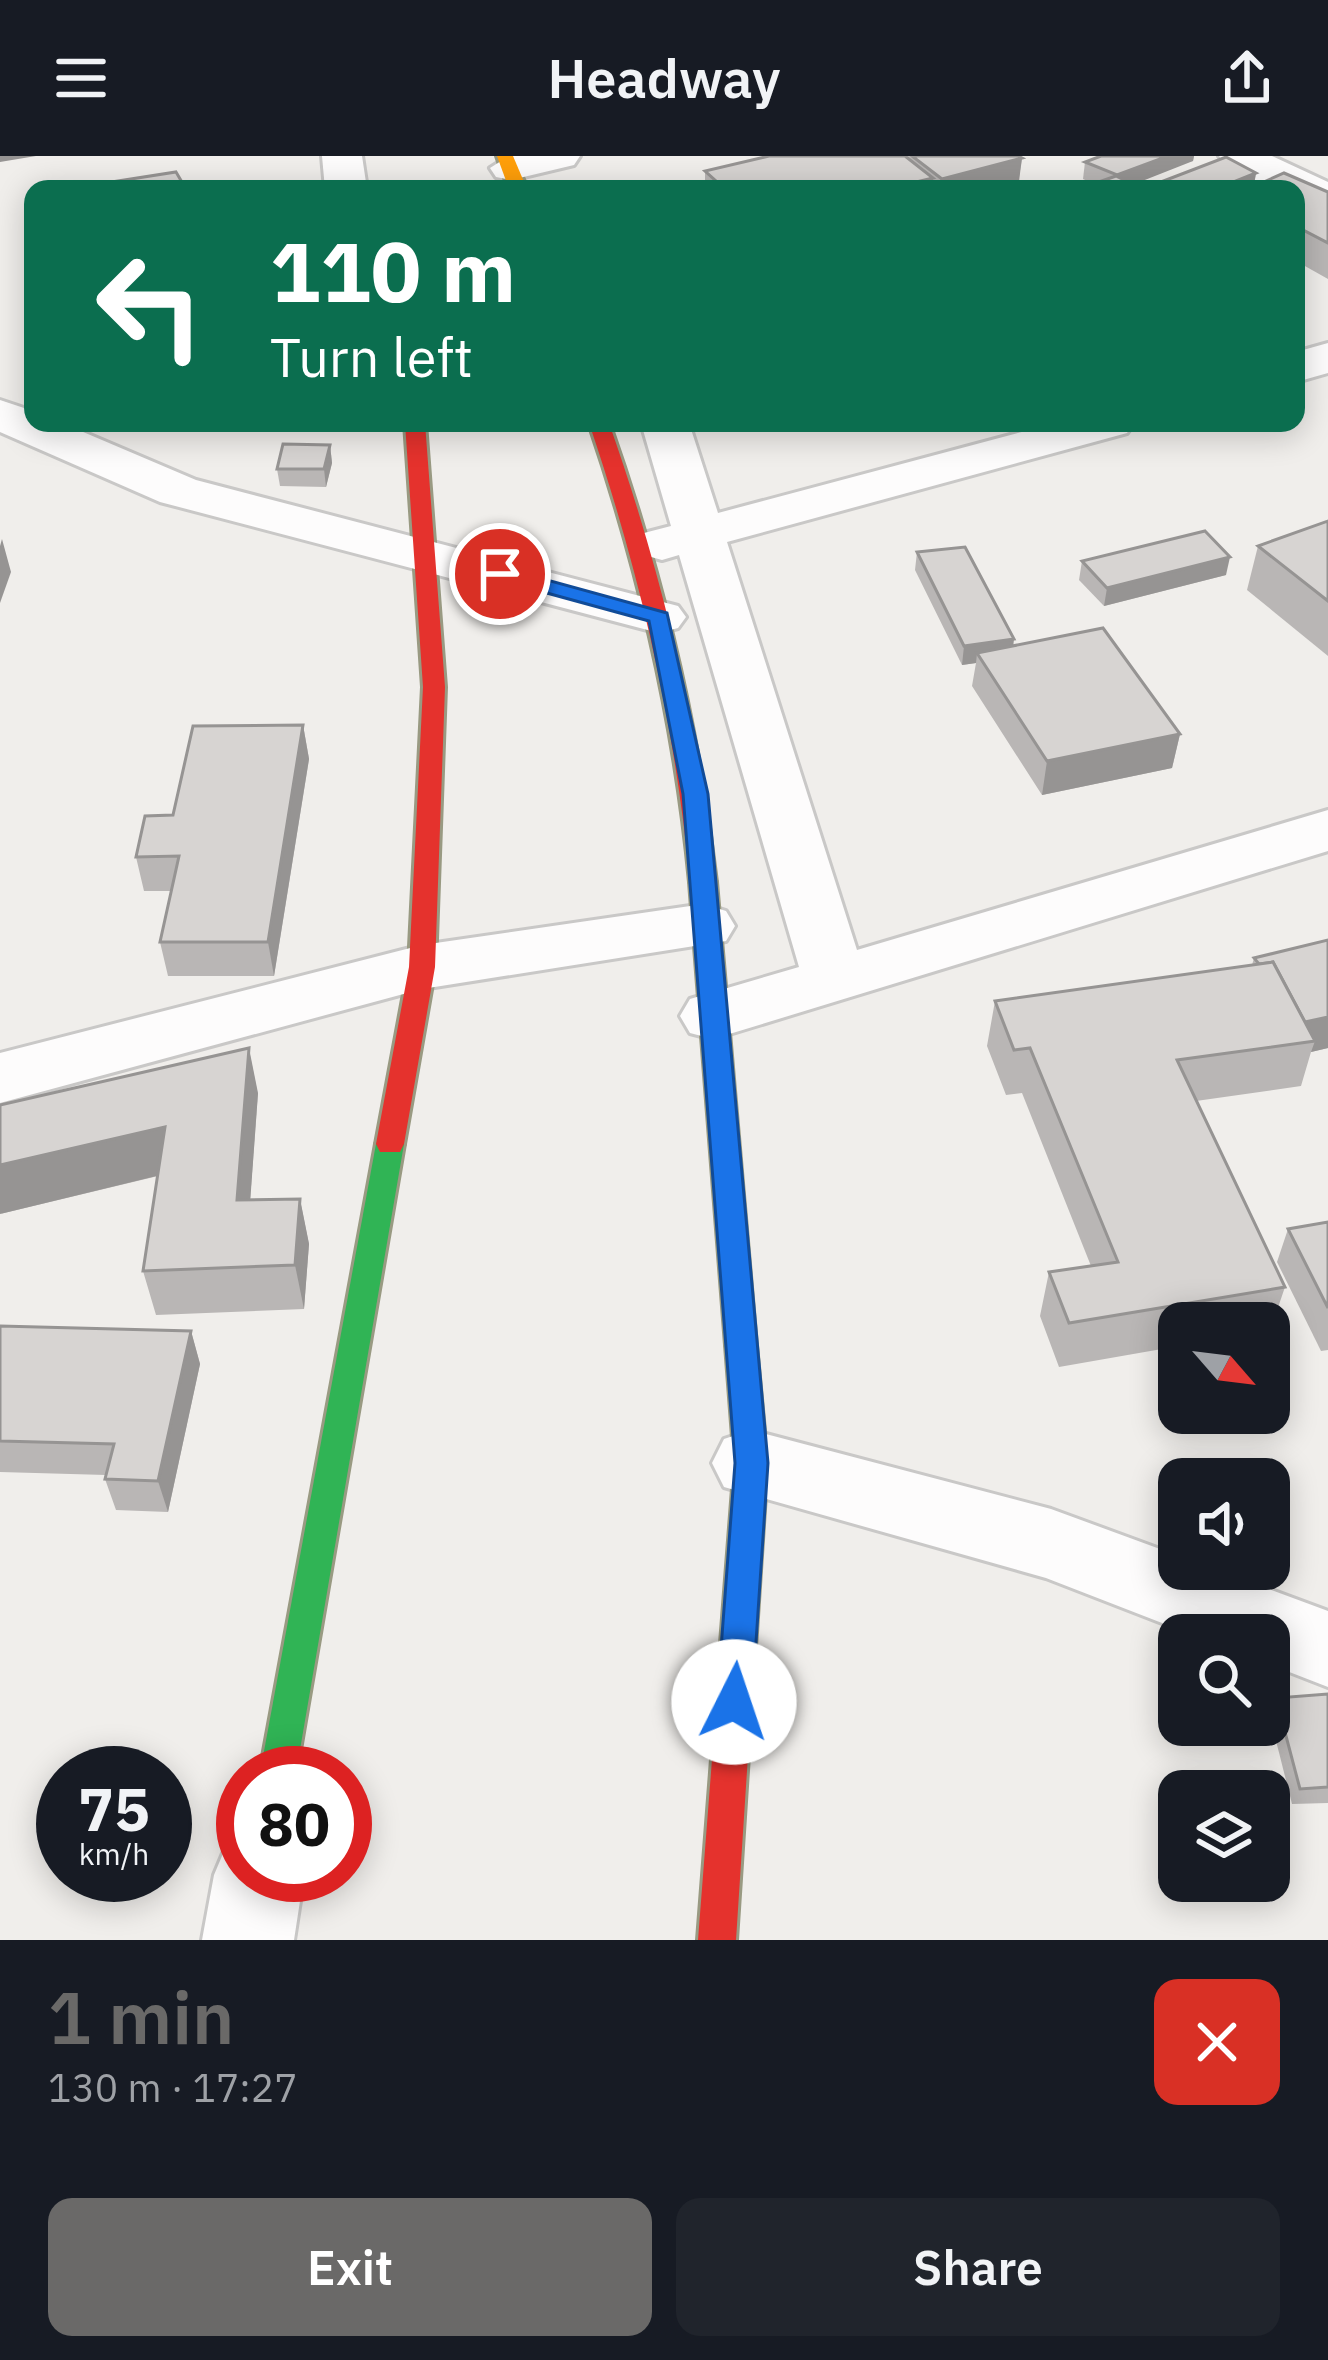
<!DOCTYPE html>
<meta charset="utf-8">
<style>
:root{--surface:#171b24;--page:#20242c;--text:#f1f3f6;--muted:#9ea1a6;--accent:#6a6968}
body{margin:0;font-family:"IBM Plex Sans",sans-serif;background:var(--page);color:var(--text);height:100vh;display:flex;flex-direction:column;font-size:45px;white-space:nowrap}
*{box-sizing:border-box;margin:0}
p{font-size:39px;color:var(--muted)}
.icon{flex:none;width:66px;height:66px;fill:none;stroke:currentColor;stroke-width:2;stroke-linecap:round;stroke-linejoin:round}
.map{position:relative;height:1784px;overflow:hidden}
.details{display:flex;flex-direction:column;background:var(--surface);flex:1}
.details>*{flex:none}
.top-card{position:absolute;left:24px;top:24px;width:1281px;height:252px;border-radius:24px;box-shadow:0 6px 30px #0003;background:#0b6e4f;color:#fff;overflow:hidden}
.needle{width:78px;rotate:118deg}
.controls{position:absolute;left:1158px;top:1146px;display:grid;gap:24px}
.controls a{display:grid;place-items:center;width:132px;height:132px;border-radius:24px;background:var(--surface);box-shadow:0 6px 30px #0003;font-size:60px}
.speed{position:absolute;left:36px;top:1590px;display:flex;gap:24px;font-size:60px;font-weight:700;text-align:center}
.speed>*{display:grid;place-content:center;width:156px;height:156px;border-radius:50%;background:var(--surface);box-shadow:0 6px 30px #0003;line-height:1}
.speed small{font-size:30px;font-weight:400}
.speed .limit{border:18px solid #d22;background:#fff;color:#111}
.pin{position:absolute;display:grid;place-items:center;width:102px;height:102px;color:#fff;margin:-51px;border:6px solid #fff;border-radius:50%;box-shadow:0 3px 12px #0007}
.me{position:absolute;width:132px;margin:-66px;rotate:4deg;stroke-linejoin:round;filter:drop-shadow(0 0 9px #0008)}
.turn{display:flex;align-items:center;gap:42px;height:252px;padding:0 48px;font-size:54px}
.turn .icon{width:156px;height:156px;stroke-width:2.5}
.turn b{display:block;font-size:84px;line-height:102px}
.round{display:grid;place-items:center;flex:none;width:126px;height:126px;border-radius:24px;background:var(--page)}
.summary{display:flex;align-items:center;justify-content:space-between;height:204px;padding:0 48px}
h1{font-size:72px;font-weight:600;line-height:90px;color:var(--accent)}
.primary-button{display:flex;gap:24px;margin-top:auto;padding:24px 48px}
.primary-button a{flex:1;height:138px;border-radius:24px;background:var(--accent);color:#fff;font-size:48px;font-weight:600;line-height:138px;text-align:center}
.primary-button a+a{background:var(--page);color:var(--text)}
header{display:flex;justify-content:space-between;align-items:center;height:156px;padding:0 48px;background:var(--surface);font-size:54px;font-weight:600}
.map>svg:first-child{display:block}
</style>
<header><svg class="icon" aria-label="menu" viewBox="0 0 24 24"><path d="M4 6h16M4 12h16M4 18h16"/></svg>Headway<svg class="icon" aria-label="share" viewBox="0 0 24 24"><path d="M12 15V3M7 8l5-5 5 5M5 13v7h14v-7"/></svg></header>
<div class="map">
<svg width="1328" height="1784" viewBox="0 0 1328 1784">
<rect width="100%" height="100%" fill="#f0eeeb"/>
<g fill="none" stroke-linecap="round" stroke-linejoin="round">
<defs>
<g id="street">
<path d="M322 0H362L367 33H325Z"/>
<path d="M509 0H580L574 9 511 24 496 21 490 12Z"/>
<path d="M1219 0H1272L1328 26V55L1296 43V33C1271 33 1234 21 1219 0Z"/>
<path d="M1328 187V217L1296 226V196Z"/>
<path d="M0 244 33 255V267H62L196 324 678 450 686 461 678 472 659 477 160 346 0 276Z"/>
<path d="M641 267H689L718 357 1055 267H1134L1127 277 727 386 857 794 1328 654V695L713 883 690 877 680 860 690 843 799 811 679 399 662 404 644 399 636 388 644 377 671 370Z"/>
<path d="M704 748 726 755 735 770 726 785 422 833 0 947V897L422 789Z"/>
<path d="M751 1274 1051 1353 1179 1400V1413H1215L1328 1455V1531L1269 1508V1479H1193L1046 1422 724 1331 712 1307 724 1283Z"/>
<path d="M243 1681V1719H304L294 1784H202L214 1719 227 1688Z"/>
</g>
<path id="fast" d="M390 977 400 980 404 988 296 1617H260L376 988 380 980Z"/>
<g id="slow">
<path d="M497 0H513L527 33H509Z"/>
<path d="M703 717 716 726 756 1189 752 1198 741 1202 730 1198 726 1189 690 726Z"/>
</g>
<g id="jam">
<path d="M405 267H425L445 531 435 811 404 988 400 996H380L376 988 409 811 423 531Z"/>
<path d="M589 267H609C662 417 698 568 716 726L703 735 690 726C675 568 640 417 589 267Z"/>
<path d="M741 1176 752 1180 756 1189 767 1307 736 1784H698L735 1307 726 1189 730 1180Z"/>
</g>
</defs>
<use href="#street" stroke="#c9c8c7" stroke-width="6"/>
<use href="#fast" stroke="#999a82" stroke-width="6"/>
<use href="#slow" stroke="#999a82" stroke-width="6"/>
<use href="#jam" stroke="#999a82" stroke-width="6"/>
<use href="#street" fill="#fdfcfc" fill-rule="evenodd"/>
<use href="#fast" fill="#30b455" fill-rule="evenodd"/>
<use href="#slow" fill="#ff9f0a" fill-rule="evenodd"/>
<use href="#jam" fill="#e5322d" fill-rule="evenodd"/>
</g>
<g fill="#b9b6b5">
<path d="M769 0H1018L1022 2 1017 33H705V15Z"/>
<path d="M1101 0H1194L1193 5 1094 28 1083 23 1085 6Z"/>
<path d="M1226 1 1256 17 1254 30 1284 17 1328 36V123L1296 105V33H1153V29Z"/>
<path d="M330 289 332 307 326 331 280 330 277 313Z"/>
<path d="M1328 365V500L1247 434 1258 390Z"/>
<path d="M917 396 1014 489 1180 578 1172 612 1042 639 972 530 976 507 962 509 915 414Z"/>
<path d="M1082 405 1226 419 1104 450 1079 424Z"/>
<path d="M303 569 309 603 274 820H168L160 786 171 735H144L136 701 173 659Z"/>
<path d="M1254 802 1328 892 1311 896 1301 930 1196 945 1285 1131 1270 1175 1269 1167H1179V1190L1059 1211 1040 1160 1049 1116 1091 1110 1022 937 1006 939 987 890 995 845 1252 809Z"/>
<path d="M258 937 250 1044 300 1043 309 1088 304 1153 156 1159 143 1115 158 1020 0 1058Z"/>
<path d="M1328 1066V1194L1321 1195 1277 1106 1288 1073Z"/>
<path d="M0 1170 191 1175 200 1208 168 1356 116 1354 105 1323 106 1319 0 1316Z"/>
<path d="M1328 1538V1647L1292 1648 1269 1557 1276 1542Z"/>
</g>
<g fill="#969493">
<path d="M0 0H36L0 6Z"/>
<path d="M1168 0H1194L1193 5 1122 33 1117 19Z"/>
<path d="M1022 2 1018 33H941L942 23Z"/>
<path d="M1256 17 1253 33H1216Z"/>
<path d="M933 22 932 33H887Z"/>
<path d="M1301 73 1296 95V75Z"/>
<path d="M842 267H887L842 276Z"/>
<path d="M330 289 332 307 326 331 324 313Z"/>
<path d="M2 383 11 416 0 447V390Z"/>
<path d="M1230 401 1226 419 1104 450 1107 432Z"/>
<path d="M1014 483 1012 502 977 497 976 507 962 509 964 490Z"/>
<path d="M303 569 309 603 274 820 268 786Z"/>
<path d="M1180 578 1172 612 1042 639 1047 605Z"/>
<path d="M1328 861V892L1311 896 1315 885 1301 868Z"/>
<path d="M249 892 258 937 247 1089 237 1044Z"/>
<path d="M165 971 177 1015 0 1058V1009Z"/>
<path d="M300 1043 309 1088 304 1153 295 1109Z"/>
<path d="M191 1175 200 1208 168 1356 158 1325Z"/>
</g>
<g fill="#d7d4d2" stroke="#969493" stroke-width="3">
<path d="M769 0H905L933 22 887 33H725L705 15Z"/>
<path d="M912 0H1018L1022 2 942 23Z"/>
<path d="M1101 0H1168L1117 19 1085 6Z"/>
<path d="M1226 1 1256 17 1216 33H1161L1153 29Z"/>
<path d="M176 16 186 33H116L112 26Z"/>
<path d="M1284 17 1328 36V87L1301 73 1296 75V33H1248Z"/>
<path d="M1116 20 1142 33H1079Z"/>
<path d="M283 288 330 289 324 313H277Z"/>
<path d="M1328 365V445L1258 390Z"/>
<path d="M1205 375 1230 401 1107 432 1082 405Z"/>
<path d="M965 391 1014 483 964 490 917 396Z"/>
<path d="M1103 472 1180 578 1047 605 977 497Z"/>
<path d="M303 569 268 786H160L179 700 136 701 145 660 173 659 193 570Z"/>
<path d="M1328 784V861L1305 866 1273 806 1259 808 1254 802Z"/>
<path d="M1273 806 1315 885 1177 904 1285 1131 1069 1167 1049 1116 1118 1106 1030 892 1014 894 995 845Z"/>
<path d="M249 892 237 1044 300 1043 295 1109 143 1115 165 971 0 1009V949Z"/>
<path d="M1328 1066V1152L1288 1073Z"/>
<path d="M0 1170 191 1175 158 1325 105 1323 114 1288 0 1285Z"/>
<path d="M1328 1538V1631L1300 1633 1276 1542Z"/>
</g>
<path fill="#1a73e8" stroke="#114b97" stroke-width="3" d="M500 411 667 457 708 638 768 1307 752 1546 747 1557 734 1562 722 1557 717 1546 735 1307 683 638 649 465 492 422 489 418Z"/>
</svg>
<div class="controls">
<a><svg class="needle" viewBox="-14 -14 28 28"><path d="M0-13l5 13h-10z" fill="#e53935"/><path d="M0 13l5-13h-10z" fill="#9ea1a6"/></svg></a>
<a><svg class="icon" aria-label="sound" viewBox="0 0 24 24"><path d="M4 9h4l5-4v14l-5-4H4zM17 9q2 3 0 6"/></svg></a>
<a><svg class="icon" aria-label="search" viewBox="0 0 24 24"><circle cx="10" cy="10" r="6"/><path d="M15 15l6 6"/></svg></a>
<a><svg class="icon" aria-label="layers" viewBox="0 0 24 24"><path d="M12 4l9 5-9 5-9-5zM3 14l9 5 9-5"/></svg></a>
</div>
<div class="speed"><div>75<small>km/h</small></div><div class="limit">80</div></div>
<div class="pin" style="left:500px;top:418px;background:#d93025"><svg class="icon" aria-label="arrive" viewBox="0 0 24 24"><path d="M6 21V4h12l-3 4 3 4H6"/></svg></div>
<svg class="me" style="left:734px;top:1546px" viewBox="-20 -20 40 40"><circle r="19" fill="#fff"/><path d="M0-13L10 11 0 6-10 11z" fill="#1a73e8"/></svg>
<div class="top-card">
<div class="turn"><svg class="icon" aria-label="left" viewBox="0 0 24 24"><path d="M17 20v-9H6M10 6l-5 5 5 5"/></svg><div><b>110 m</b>Turn left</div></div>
</div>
</div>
<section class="details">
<div class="summary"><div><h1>1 min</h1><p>130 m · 17:27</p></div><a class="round" style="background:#d93025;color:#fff"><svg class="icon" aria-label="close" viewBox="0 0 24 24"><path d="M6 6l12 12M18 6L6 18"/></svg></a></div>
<div class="primary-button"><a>Exit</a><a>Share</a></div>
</section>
